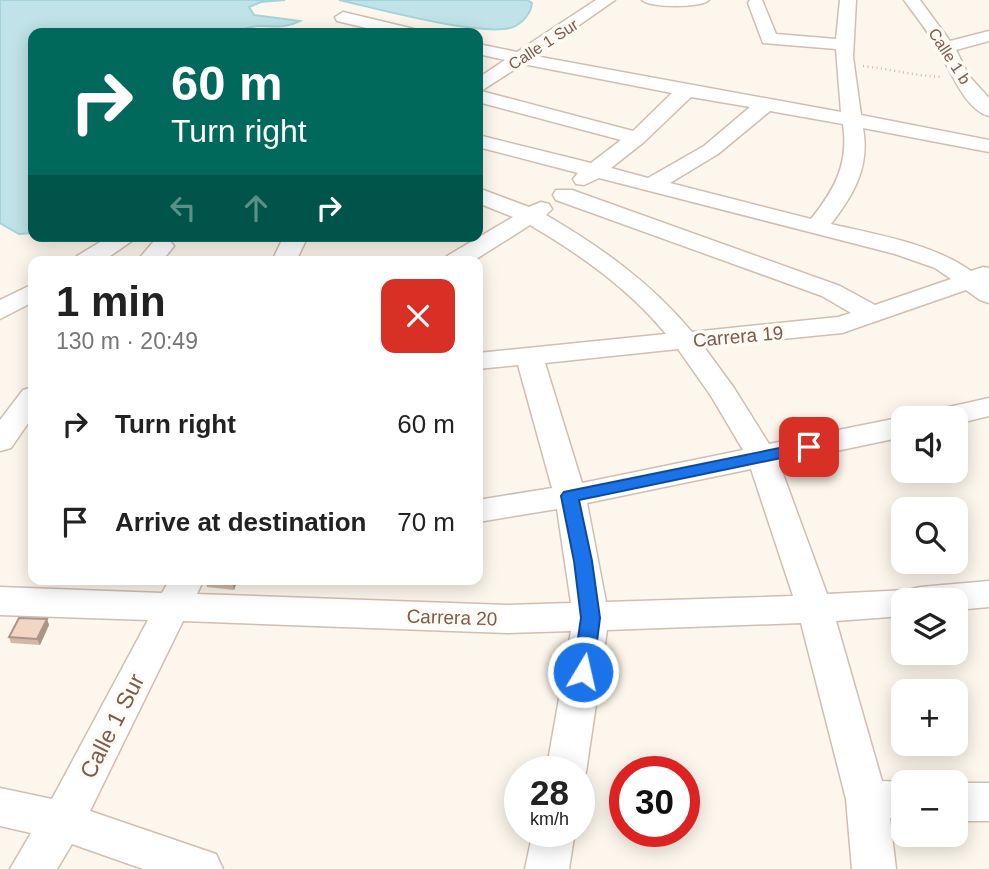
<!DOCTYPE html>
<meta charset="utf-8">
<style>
:root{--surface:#fff;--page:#f6f6f6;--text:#222;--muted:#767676}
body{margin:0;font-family:Arial,sans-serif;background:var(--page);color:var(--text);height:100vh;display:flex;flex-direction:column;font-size:26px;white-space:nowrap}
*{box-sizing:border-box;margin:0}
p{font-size:23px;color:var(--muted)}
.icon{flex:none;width:38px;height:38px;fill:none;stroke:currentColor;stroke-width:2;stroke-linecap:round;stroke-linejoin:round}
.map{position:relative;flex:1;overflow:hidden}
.details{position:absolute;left:28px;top:256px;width:455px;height:329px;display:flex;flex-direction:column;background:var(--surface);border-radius:14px;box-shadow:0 4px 18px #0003}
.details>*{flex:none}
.top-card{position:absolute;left:28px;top:28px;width:455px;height:214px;border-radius:14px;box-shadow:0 4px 18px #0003;background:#00695c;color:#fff;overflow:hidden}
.tools{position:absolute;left:891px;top:406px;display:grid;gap:14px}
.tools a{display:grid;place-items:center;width:77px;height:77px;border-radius:14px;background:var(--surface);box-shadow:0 4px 18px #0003;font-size:35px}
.speed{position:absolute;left:504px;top:756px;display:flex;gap:14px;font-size:35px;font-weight:700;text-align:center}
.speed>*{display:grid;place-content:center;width:91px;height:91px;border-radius:50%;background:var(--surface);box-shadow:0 4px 18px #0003;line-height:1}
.speed small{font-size:18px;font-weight:400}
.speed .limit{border:10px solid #d22;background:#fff;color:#111}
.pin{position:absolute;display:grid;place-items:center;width:60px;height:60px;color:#fff;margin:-30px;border-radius:14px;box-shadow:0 4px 10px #0006}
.me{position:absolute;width:77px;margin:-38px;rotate:9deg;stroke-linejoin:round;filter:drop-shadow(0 0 5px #0008)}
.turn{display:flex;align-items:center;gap:24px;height:147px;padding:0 28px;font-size:32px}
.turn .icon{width:91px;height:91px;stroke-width:2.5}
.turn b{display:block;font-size:49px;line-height:60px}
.lanes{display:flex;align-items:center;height:66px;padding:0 28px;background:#0003;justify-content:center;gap:35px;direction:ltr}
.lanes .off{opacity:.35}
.round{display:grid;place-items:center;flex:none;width:74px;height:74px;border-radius:14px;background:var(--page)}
.head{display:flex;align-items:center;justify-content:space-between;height:119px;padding:0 28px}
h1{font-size:42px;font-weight:800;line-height:52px}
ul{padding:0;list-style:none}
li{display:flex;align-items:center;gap:21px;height:98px;padding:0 28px}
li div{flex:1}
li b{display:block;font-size:26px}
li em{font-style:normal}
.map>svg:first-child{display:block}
</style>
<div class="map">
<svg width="989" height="869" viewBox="0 0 989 869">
<rect width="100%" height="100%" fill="#fdf6ec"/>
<g fill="#bfe3e8" stroke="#a5d3da" stroke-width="2">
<path d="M0 0H285L261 2 249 7 254 15 300 21C276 33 266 20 241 30L250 33H33V233L19 234 0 223Z"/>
<path d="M339 0H527L532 3C531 13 523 23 513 27 483 38 375 8 339 0Z"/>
</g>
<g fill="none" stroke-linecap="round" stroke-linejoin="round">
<defs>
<g id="minor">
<path d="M596 0H615L535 56 841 112 836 49 763 43 748 3 750 0H762L776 34 836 39 840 0H856L853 57 861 115 989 140V152L863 128C870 167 854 194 831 224 878 235 931 243 971 271L983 267 989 268V303L980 300 966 290 842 333 704 347 734 388 769 444 903 417 906 418H903V437L779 463 827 594 908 590 920 587 989 581V607L956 610V600H903V616L836 621 882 781 906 782H903V819L890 818 896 869H852L846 799 801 623 607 630 586 772 579 785V772H546L571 631 507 633 183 621 90 811 216 854 223 869H143L72 844 57 869H10L31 833 0 826V788L52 799 148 620 0 615V587L162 593 170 579H204L197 594 507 605 571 603 557 509 478 522V500L552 488 518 365 478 369V353L666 334C629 289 581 255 530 225L473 261H444L447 256 513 217 478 203V188L529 207 541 202 549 204 552 209 546 215C601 247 651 283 692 332L838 317 851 313 822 296 556 200 553 195 556 190H572L840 286 875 305 951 279 935 268 895 254 599 178 584 185 576 184 573 179 578 173 478 147V135L591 163 621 140 478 102V78L505 60 478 54V44L517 52ZM523 64 672 93 633 131 481 91ZM691 97 750 107 704 146 648 178 611 168 644 142ZM770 111 843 124C849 163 835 189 811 219L670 183 718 154ZM678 349 711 396 743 450 582 483 545 363ZM751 469 793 596 606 602 587 503Z"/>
<path d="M642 0H709C701 8 650 8 642 0Z"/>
<path d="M904 0H920L950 41 989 31V41L956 50 969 76 989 98V116C964 110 949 66 936 46 927 30 915 15 904 0Z"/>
<path d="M343 12 414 29 417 33H388L337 21 335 17Z"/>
<path d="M110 236H139L103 261H74L77 256Z"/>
<path d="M284 236H308L296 261H272Z"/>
<path d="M162 239 170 241 174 246 162 261H137L154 241Z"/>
<path d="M33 284V302L0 319V300Z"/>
<path d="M33 387V416L11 448 0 451V420L23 390Z"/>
<path d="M989 398V416L956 424V418H926L931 411Z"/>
<rect x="956" y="783" width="33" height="38"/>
<path d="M533 831H575L569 869H525Z"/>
</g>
</defs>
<use href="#minor" stroke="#d1beb0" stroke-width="3"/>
<path stroke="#d9b8a5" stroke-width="2.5" stroke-dasharray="1 3.5" stroke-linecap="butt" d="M863 66C891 69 915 76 943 77"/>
<use href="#minor" fill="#fff" fill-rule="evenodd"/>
</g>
<g fill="#d1b7a8">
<path d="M206 579H238L234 590 207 587 206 581Z"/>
<path d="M47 619 49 625 40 645 11 643 9 637Z"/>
</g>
<g fill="#aa9588">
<path d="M235 579H238L234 590 233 584Z"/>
<path d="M47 619 49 625 40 645 37 639Z"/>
</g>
<g fill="#f3d5c3" stroke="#aa9588" stroke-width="2">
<path d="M206 579H235L233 584 206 581Z"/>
<path d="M19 618 47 619 37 639 9 637Z"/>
</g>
<path fill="#1a73e8" stroke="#114b97" stroke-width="2" d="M809 442 815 443 817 447 815 451 579 500 592 561 600 618 593 672 590 677 583 680 576 677 573 672 581 618 574 561 561 496 564 492Z"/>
<g text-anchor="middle" stroke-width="7" stroke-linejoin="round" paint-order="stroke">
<g font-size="16" fill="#7a5c4d" stroke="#fffaf3">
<text transform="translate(543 44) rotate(-33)" y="6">Calle 1 Sur</text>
<text transform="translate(950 56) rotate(57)" y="6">Calle 1 b</text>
</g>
<g font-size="19" fill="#7a5c4d" stroke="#fffaf3">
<text transform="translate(738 336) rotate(-5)" y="7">Carrera 19</text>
<text transform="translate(452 617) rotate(2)" y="7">Carrera 20</text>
</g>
<g font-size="23" fill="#7a5c4d" stroke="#fffaf3">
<text transform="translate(112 726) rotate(-63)" y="8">Calle 1 Sur</text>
</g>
</g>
</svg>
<div class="tools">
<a><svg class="icon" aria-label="sound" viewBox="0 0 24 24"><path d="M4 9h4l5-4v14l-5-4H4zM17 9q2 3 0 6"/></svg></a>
<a><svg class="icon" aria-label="search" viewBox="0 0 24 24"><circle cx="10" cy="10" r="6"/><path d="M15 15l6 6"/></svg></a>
<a><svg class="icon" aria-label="layers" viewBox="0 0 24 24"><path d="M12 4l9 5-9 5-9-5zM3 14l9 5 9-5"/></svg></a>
<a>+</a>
<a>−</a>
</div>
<div class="speed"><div>28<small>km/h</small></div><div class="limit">30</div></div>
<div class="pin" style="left:809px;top:447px;background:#d93025"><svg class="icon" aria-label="arrive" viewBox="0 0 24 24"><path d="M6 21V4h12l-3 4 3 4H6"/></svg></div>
<svg class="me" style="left:583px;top:672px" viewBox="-20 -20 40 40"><circle r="17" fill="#1a73e8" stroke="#fff" stroke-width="3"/><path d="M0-11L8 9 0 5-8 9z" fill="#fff"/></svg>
<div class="top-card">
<div class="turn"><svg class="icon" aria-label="right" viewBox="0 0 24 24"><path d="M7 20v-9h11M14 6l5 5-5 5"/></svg><div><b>60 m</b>Turn right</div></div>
<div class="lanes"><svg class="icon off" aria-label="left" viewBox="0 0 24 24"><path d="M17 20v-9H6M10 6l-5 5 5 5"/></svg><svg class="icon off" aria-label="ahead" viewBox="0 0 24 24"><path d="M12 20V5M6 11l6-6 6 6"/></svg><svg class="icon" aria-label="right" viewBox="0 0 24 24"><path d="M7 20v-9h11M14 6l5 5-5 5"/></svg></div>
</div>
<section class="details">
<div class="head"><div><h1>1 min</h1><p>130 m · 20:49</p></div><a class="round" style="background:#d93025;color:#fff"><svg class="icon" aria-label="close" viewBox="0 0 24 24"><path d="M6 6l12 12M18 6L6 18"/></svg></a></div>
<ul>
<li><svg class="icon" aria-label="right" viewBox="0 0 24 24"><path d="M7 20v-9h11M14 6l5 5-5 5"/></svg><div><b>Turn right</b></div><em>60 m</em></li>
<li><svg class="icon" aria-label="arrive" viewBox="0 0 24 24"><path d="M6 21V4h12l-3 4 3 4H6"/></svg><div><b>Arrive at destination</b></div><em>70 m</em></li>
</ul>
</section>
</div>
